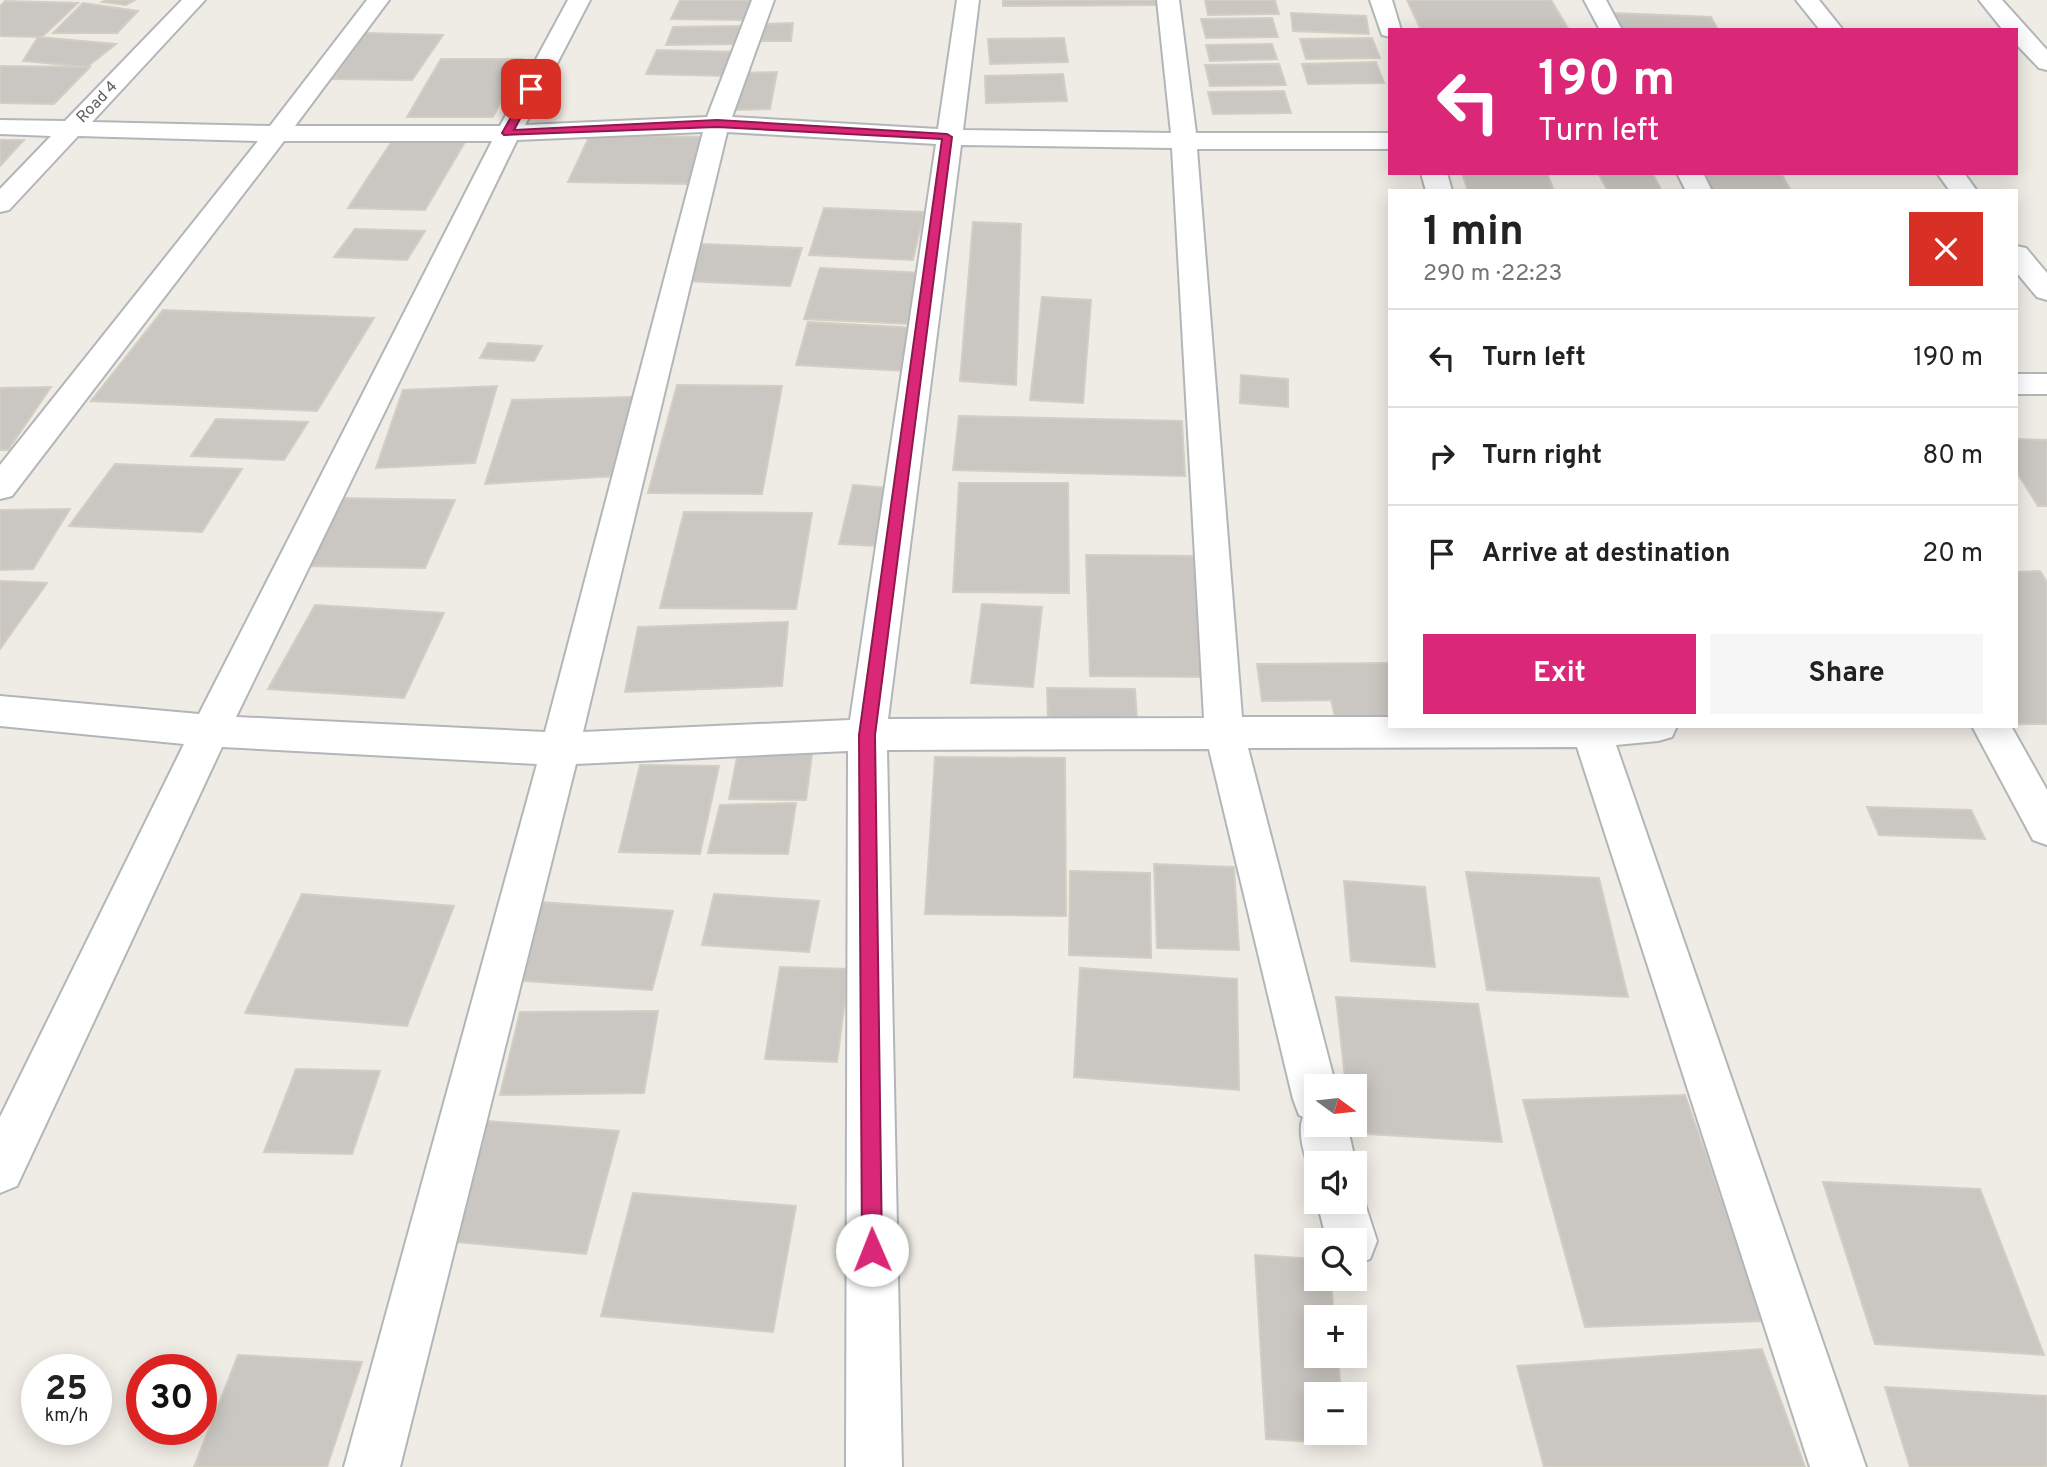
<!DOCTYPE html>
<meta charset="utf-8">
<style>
:root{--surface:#fff;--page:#f6f6f6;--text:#222;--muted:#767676;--line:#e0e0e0;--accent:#db2777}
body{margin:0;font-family:Overpass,sans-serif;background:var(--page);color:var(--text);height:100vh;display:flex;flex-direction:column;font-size:26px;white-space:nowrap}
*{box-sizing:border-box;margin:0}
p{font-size:23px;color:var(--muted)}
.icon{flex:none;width:38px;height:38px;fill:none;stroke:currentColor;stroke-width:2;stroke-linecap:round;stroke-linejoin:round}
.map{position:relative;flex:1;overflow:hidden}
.panel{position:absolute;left:1388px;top:189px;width:630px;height:539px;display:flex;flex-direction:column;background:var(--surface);border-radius:0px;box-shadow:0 4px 18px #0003}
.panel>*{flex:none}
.hud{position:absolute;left:1388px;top:28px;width:630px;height:147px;border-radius:0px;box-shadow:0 4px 18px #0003;background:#db2777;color:#fff;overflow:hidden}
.needle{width:46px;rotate:105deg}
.tools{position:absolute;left:1304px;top:1074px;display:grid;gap:14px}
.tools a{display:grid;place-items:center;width:63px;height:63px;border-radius:0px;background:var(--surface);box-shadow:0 4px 18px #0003;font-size:35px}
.speed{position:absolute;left:21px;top:1354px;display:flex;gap:14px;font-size:35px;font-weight:700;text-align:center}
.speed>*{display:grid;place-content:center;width:91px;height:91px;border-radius:50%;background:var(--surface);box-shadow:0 4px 18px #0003;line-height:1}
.speed small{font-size:18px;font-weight:400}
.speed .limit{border:10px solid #d22;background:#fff;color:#111}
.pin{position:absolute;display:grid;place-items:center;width:60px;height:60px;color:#fff;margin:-30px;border-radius:14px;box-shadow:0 4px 10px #0006}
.me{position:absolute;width:77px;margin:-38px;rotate:359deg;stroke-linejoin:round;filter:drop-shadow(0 0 5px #0008)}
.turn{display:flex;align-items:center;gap:24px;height:147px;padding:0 35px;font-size:32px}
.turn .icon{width:91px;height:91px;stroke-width:2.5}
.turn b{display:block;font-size:49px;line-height:60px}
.round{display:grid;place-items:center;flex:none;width:74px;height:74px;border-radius:0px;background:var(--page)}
.overview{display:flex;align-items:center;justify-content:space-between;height:119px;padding:0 35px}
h1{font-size:42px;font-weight:700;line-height:52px}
.primary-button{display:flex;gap:14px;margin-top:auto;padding:14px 35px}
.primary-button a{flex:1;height:80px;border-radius:0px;background:var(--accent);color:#fff;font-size:28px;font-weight:700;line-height:80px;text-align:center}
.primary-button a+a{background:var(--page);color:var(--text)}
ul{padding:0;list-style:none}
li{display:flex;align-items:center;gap:21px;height:98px;padding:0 35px;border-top:2px solid var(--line)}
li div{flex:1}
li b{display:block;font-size:26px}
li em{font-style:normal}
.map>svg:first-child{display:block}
</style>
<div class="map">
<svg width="2047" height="1467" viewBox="0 0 2047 1467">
<rect width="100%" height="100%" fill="#efece5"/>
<g fill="#cac7c2" stroke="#d3cec3" stroke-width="2">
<path d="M106 0H135L126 5 102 2Z"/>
<path d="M680 0H753L745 20 671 19Z"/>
<path d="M1003 0H1157L1158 5 1003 6Z"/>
<path d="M1205 0H1275L1279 14 1208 15Z"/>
<path d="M1407 0H1551L1569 30H1421Z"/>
<path d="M5 1 78 3 42 37 0 36V6Z"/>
<path d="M83 3 138 11 117 33H53Z"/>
<path d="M1291 13 1366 16 1369 34 1293 31Z"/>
<path d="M1613 13 1711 17 1718 30H1620Z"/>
<path d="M1272 18 1278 37 1206 38 1201 19Z"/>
<path d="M793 23 791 41H757L760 24Z"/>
<path d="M740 26 735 44 666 45 673 27Z"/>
<path d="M366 33 443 35 412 80 333 79Z"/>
<path d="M38 37 116 44 87 67 23 61Z"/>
<path d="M1064 38 1068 62 990 64 988 39Z"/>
<path d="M1372 38 1380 58 1306 59 1300 39Z"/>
<path d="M1272 44 1277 59 1210 61 1206 45Z"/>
<path d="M657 50 738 52 728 76 646 74Z"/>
<path d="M441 59H522L493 117H407Z"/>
<path d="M1376 62 1384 83 1308 84 1302 64Z"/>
<path d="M1279 64 1286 85 1210 86 1205 65Z"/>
<path d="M0 66 90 67 54 104 0 103Z"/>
<path d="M777 72 770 109 734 110 742 73Z"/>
<path d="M1063 74 1067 101 986 103 985 76Z"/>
<path d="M1284 91 1291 113 1213 114 1208 92Z"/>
<path d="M590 135 708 137 691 184 568 182Z"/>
<path d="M0 140H24L0 166Z"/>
<path d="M392 141 465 142 425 210 348 208Z"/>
<path d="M1462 173H1547L1554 191H1468Z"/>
<path d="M1598 173H1652L1662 191H1608Z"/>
<path d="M1700 173H1781L1791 191H1709Z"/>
<path d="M824 208 924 212 913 260 809 255Z"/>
<path d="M973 222 1021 224 1016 385 960 381Z"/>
<path d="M355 229 425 231 407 260 334 257Z"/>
<path d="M702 244 802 248 790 286 686 281Z"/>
<path d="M820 268 923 273 911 324 804 319Z"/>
<path d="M1042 297 1091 300 1083 403 1030 400Z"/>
<path d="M163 310 374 318 317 411 91 401Z"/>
<path d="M808 322 916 328 907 371 796 365Z"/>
<path d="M488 343 542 346 534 361 480 358Z"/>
<path d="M1241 375 1288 379V407L1240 403Z"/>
<path d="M677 385 782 386 762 494 648 493Z"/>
<path d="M497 386 475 463 376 468 403 390Z"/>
<path d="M51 387 8 450H0V388Z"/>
<path d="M633 397 616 476 485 484 512 400Z"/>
<path d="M959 416 1182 421 1185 476 953 470Z"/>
<path d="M216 419 308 422 284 460 191 456Z"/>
<path d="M2016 439 2047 440V506H2038L2016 471Z"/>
<path d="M115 464 242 469 202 532 69 526Z"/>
<path d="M959 483H1068L1069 593 953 592Z"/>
<path d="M853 485 888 488 876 546 839 544Z"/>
<path d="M336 498 455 500 425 568 302 566Z"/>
<path d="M70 509 33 569 0 570V510Z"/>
<path d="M684 512 812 513 796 609 660 608Z"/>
<path d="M1086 555 1200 556 1213 677 1090 676Z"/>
<path d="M2040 571 2047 582V724H2016V572Z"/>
<path d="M0 581 47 583 0 649Z"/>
<path d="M982 604 1042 607 1033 687 971 683Z"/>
<path d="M315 605 444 613 404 698 268 689Z"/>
<path d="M788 622 782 686 625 692 638 627Z"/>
<path d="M1390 663V721H1336L1331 700 1262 701 1257 664Z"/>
<path d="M1047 688 1135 689 1137 721H1048Z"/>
<path d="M738 752 812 754 806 800 729 799Z"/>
<path d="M935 757 1065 758 1066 916 925 914Z"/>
<path d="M640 765 719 766 700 854 619 852Z"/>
<path d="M796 803 788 854 708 853 720 805Z"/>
<path d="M1867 807 1971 810 1985 839 1879 835Z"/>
<path d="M1154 864 1234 867 1239 950 1157 948Z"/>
<path d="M1070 871 1150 873 1151 958 1069 955Z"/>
<path d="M1466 872 1599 878 1628 997 1487 990Z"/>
<path d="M1344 881 1425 887 1435 967 1351 961Z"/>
<path d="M302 894 454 906 407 1026 245 1013Z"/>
<path d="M714 894 819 901 809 952 702 945Z"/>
<path d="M539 902 673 911 652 990 512 980Z"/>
<path d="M780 967 849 969 837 1062 765 1059Z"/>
<path d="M1080 968 1237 979 1239 1090 1074 1077Z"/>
<path d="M1336 997 1478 1004 1502 1142 1351 1133 1350 1125H1354V1087H1346Z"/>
<path d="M658 1011 644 1093 500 1095 520 1012Z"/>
<path d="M296 1069 380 1071 352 1154 264 1152Z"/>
<path d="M1685 1095 1764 1321 1585 1327 1523 1100Z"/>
<path d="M487 1121 619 1131 586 1254 447 1241Z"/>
<path d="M1823 1182 1980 1189 2044 1355 1875 1344Z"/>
<path d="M633 1193 796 1206 773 1332 601 1316Z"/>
<path d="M1255 1255 1316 1259V1279H1331L1334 1318H1316V1356H1338L1341 1395H1316V1433H1345L1346 1444 1266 1439Z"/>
<path d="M1762 1349 1805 1467H1544L1517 1366Z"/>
<path d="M238 1355 362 1362 327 1467H194Z"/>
<path d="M1885 1387 2047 1396V1467H1910Z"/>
</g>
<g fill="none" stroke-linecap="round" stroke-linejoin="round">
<defs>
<g id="minor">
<path d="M182 0H205L92 122 270 126 367 0H389L295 126H500L568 0H590L525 125 707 117 752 0H774L732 117 938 129 957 0H979L963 130 1171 133 1157 0H1179L1196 133H1390V149H1197L1242 717H1390V726H1677L1672 737 1658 741 1616 745 1866 1467H1810L1577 747 1248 748 1336 1087H1316V1125H1347L1356 1164 1354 1168V1164H1316V1182C1307 1166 1296 1134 1303 1117L1299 1115 1293 1099 1209 749 887 750 902 1467H846L848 751 576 764 400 1467H344L537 764 222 747 17 1186 0 1193V1117L184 744 0 726V696L199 714 492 141H284L12 496 0 499V465L258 141 78 136 9 210 0 212V189L51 136 0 134V120L65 121ZM703 132 545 732 236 717 517 140ZM727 132 936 144 850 720 583 732ZM961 145 1172 148 1204 718 888 719Z"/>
<path d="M1370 0H1392L1401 30H1390V37L1382 35Z"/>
<path d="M1584 0H1606L1622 30H1600Z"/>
<path d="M1796 0H1819L1843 30H1820Z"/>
<path d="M1979 0H2002L2047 50V70L2039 68 2016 44V30H2003Z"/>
<path d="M1421 173H1447L1452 191H1426Z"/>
<path d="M1677 173H1703L1712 191H1686Z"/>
<path d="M1937 173H1964L1977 191H1950Z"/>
<path d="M2016 246 2026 248 2047 273V300L2037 297 2016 272Z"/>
<rect x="2016" y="374" width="31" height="20"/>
<path d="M1972 726H2011L2047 790V845L2033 840Z"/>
<path d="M1354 1183 1359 1185 1377 1241 1370 1259 1354 1265V1241H1327L1317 1202H1354Z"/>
</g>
</defs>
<use href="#minor" stroke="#b2b6b9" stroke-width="4"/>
<use href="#minor" fill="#fff" fill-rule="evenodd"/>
</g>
<path fill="#db2777" stroke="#8e194d" stroke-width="2" d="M531 86 536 89 514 130 717 120 947 134 952 137 875 735 882 1250 879 1258 872 1261 865 1258 862 1250 859 735 942 139 717 127 504 135 502 133 527 89Z"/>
<g text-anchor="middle" stroke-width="5" stroke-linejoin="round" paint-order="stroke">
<g font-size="16" fill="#5d6165" stroke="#fff">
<text transform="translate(96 101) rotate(-46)" y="6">Road 4</text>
</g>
</g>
</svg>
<div class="tools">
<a><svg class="needle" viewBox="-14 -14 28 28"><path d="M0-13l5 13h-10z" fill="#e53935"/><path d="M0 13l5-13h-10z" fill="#767676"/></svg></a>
<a><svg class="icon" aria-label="sound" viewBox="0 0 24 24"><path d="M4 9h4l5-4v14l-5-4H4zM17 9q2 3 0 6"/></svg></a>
<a><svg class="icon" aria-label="search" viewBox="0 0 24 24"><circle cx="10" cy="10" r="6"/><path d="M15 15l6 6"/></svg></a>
<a>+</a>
<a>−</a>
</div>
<div class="speed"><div>25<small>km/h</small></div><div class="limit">30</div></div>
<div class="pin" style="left:531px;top:89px;background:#d93025"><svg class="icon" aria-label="arrive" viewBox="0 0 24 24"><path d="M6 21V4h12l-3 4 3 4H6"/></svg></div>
<svg class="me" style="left:872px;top:1250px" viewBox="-20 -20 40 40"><circle r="19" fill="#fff"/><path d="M0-13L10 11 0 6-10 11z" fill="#db2777"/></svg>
<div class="hud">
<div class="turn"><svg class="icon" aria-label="left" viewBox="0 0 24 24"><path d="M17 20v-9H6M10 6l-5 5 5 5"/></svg><div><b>190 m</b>Turn left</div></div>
</div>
<section class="panel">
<div class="overview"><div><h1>1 min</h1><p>290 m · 22:23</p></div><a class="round" style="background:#d93025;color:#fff"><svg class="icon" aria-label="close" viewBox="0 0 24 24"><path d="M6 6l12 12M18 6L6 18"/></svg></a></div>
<ul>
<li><svg class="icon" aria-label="left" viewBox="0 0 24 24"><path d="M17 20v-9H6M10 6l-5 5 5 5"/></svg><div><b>Turn left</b></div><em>190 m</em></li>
<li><svg class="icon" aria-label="right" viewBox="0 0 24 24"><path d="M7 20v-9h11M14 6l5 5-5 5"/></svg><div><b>Turn right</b></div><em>80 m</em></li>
<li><svg class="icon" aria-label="arrive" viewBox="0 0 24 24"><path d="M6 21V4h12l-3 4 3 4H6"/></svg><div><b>Arrive at destination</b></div><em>20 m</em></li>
</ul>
<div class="primary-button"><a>Exit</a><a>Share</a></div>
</section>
</div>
